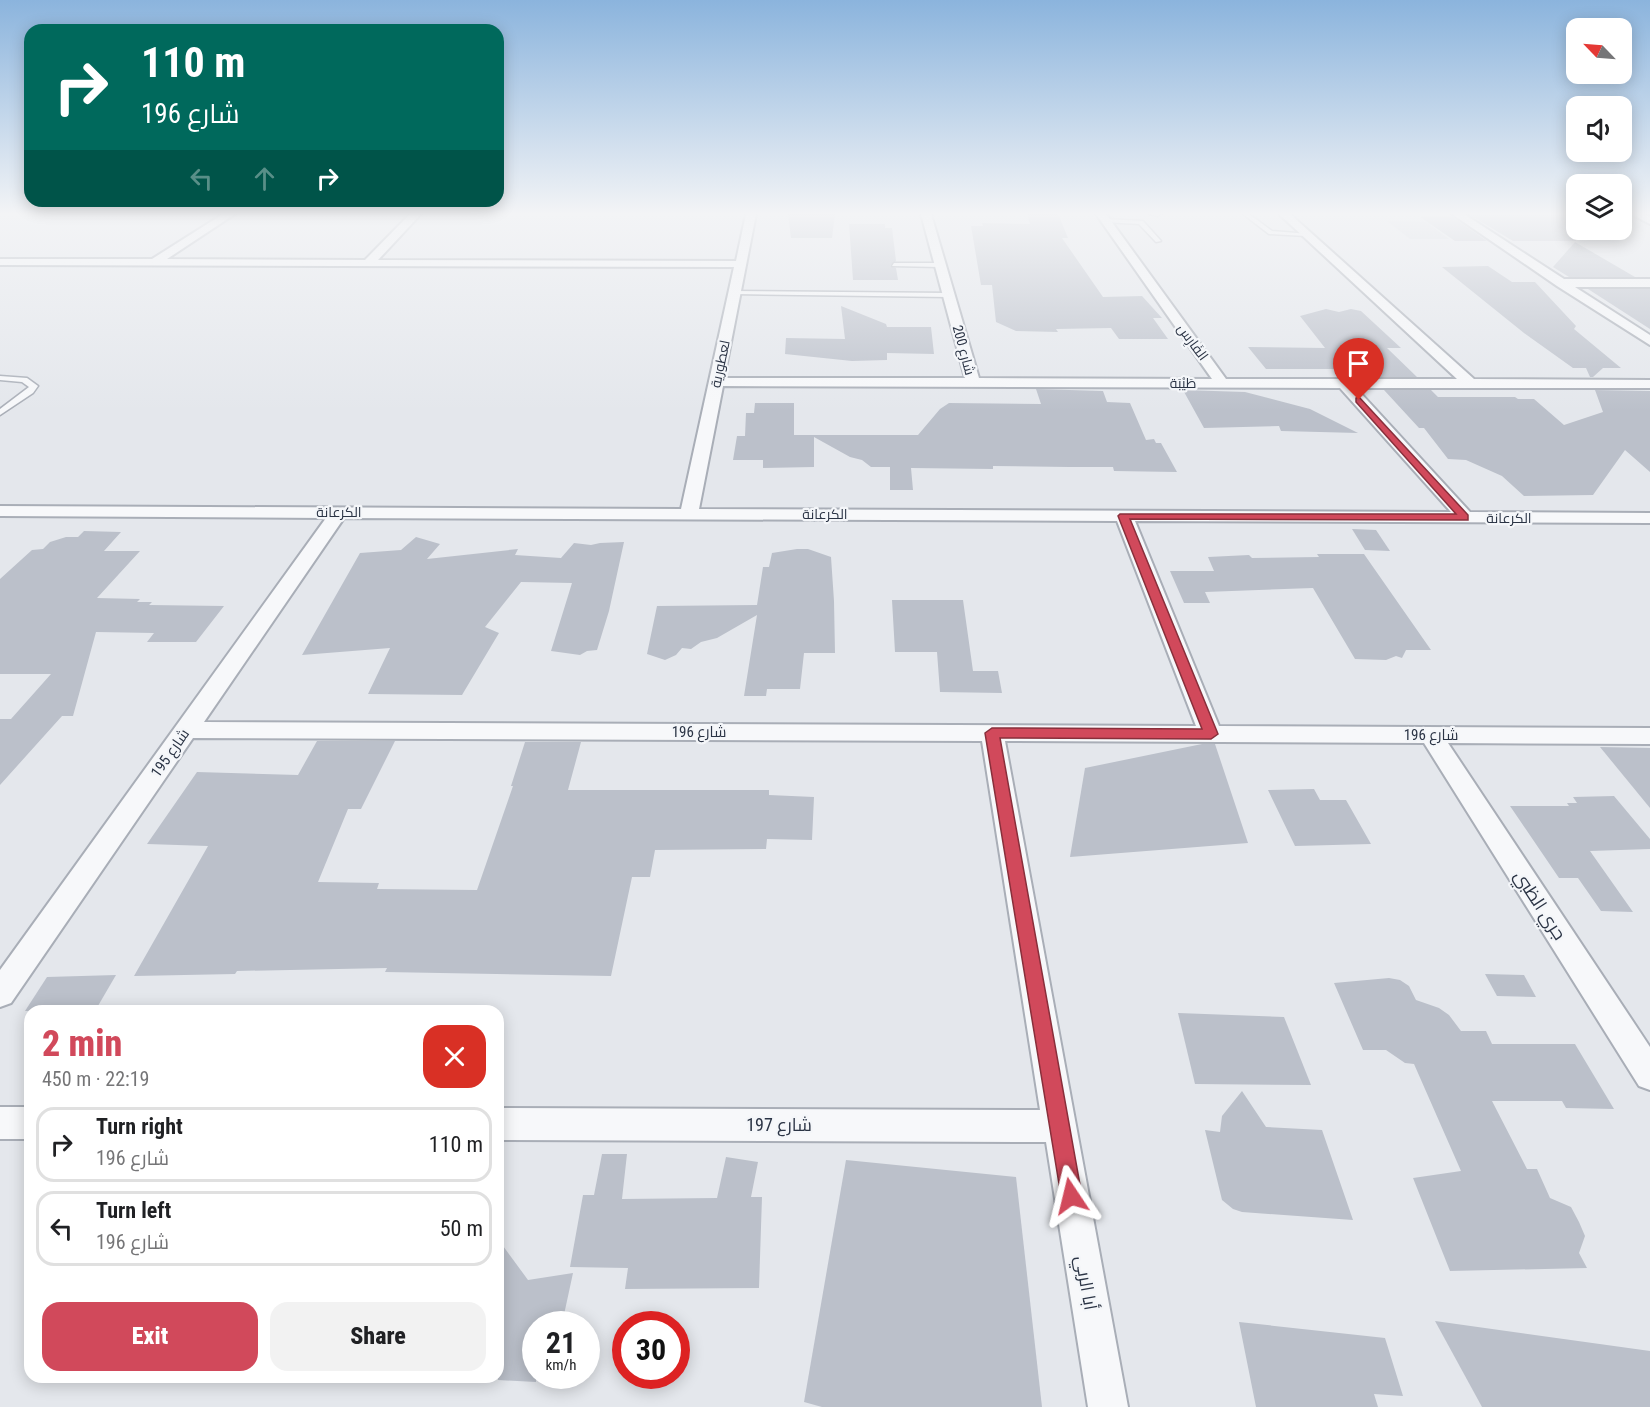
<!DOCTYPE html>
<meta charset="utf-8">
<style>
:root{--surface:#fff;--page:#f2f2f2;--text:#202124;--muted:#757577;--line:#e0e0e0;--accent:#d1495b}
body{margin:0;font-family:"Roboto Condensed",Cairo,sans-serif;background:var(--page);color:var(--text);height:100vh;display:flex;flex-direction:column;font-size:22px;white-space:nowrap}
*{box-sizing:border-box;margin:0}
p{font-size:20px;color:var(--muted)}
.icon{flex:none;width:33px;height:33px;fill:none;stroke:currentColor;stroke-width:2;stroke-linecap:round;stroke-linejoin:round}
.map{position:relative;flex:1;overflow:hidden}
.panel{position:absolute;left:24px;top:1005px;width:480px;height:378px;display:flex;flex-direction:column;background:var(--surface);border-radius:18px;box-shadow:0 3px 15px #0003}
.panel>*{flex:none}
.hud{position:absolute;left:24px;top:24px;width:480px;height:183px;border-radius:18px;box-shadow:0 3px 15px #0003;background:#00695c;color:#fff;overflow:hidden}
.needle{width:39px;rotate:295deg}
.buttons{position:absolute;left:1566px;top:18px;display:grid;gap:12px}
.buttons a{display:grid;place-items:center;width:66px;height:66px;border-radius:12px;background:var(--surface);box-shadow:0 3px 15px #0003;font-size:30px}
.speed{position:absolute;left:522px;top:1311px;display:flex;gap:12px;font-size:30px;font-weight:700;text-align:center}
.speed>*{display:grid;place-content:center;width:78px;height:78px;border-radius:50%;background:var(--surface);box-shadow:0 3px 15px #0003;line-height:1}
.speed small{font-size:15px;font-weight:400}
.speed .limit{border:9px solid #d22;background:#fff;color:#111}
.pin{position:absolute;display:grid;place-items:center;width:51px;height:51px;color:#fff;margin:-62px -26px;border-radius:50% 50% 50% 0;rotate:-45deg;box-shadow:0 0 6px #0007}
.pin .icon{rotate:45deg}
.me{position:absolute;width:66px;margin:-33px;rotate:350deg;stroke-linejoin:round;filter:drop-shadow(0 0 4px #0008)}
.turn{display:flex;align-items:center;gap:21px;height:126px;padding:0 18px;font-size:27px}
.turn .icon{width:78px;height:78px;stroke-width:2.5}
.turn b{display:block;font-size:42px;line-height:51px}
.lanes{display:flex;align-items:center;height:57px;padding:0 18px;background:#0003;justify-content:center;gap:30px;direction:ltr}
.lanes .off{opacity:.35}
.round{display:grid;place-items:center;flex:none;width:63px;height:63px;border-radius:18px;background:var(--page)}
.summary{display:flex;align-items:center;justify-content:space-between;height:102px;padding:0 18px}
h1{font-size:36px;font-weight:800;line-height:45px;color:var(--accent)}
.button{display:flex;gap:12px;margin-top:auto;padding:12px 18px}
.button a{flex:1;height:69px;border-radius:18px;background:var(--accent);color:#fff;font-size:24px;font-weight:800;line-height:69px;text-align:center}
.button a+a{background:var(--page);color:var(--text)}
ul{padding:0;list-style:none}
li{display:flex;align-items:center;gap:18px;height:75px;margin:0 12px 9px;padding:0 6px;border:3px solid var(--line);border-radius:18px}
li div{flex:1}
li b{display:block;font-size:22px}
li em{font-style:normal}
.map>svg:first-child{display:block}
</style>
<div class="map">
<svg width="1650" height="1407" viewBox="0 0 1650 1407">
<rect width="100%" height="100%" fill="#e4e7ec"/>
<path fill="#d2d6de" d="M1387 221 1426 222 1449 239H1410Z"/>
<g fill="#bbc0ca">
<path d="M788 214H835L832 238H791Z"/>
<path d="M1027 214H1058L1068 238H1062L1103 297 1142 296 1162 318H1153L1168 339H1119L1111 328 1056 329 1058 332 1016 331 996 322 992 285H981L971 226H983L982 223 1030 224Z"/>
<path d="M1470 215H1576V241H1513Z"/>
<path d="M1451 216 1487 241H1455L1420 217Z"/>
<path d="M849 224H885V228H892L896 261 890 266 896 268 898 280H853Z"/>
<path d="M1575 242 1635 277H1569L1553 267Z"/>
<path d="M1488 266 1512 282H1535L1576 326 1574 329 1621 368H1603L1593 377H1590L1586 368H1573L1524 333 1442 267Z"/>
<path d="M1588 289H1650V329Z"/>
<path d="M841 306 886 324 887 327H931L934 354 887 353V360L852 361 785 354 786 338 845 339Z"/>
<path d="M1326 309 1339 312 1351 309 1361 311 1401 348H1387L1417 377H1372L1364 369H1266L1248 347 1325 348 1300 316Z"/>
<path d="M1036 389 1103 391 1107 402 1130 403 1146 440 1154 439 1156 443H1161L1177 472 1114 471 1113 467H1069L993 466V469L911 468 913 490H890V467H871L862 460 850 457 814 437V467L763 468V460H733L737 436H745L746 413H754L755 403H794V435H918L940 409 949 403 1041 404Z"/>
<path d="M1183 390 1245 392 1310 409 1358 433 1281 431 1279 426 1204 428Z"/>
<path d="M1384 390H1431L1438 397H1515L1518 399H1534L1564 425 1603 412 1595 390 1650 391V472L1625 450 1593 495 1524 496 1502 476 1466 460 1448 459 1424 428H1419Z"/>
<path d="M1352 529 1376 530 1390 551 1365 550Z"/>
<path d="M84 531 121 532 104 551H140L97 598 140 599 137 602H152L149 605 224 606 196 642H147L154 633 96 632 73 716H62L0 785V719H11L51 674H0V579L32 550 43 549 50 542 66 537H78Z"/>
<path d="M416 537 440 544 427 559 518 549 515 555 561 558 574 543 591 545 600 543 624 542 609 611 597 650 587 651 580 655 551 651 572 583 521 582 485 627 499 633 462 695 368 694 390 648 302 655 360 553 401 550Z"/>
<path d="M797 549H808L831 557 834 601 835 653H804L800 689H767L766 696H744L757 615 717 638 701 642 691 649 682 648 676 655 665 660 647 654 657 606 757 605 763 567H769L772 553Z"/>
<path d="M1317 554H1364L1431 650H1406L1402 658 1396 656 1386 660 1355 659 1313 588 1205 592 1210 603H1184L1170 571H1214L1208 557 1249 555 1252 558 1319 557Z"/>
<path d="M892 600H963L973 671H998L1002 693 940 692 937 652H895Z"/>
<path d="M317 741H395L361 809H348L318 882 379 883 377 889 477 890 513 786H511L525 742H581L568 790H769V795L814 797 812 840 767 839 766 849 655 850 650 877H632L611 976 385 972 387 968 237 971 235 974 134 976 208 846 147 844 197 772 298 775Z"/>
<path d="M1202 744H1215L1248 843 1070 857 1085 768Z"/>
<path d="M1600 747 1650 748V808Z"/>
<path d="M1314 789 1320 800H1346L1371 844 1295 846 1268 790Z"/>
<path d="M1614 796 1650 839V849L1590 851 1633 912 1601 911 1578 878H1559L1510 806H1569L1567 803H1577L1573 797Z"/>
<path d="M1485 974 1524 975 1536 997 1497 996Z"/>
<path d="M116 975 95 1011H25L47 977Z"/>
<path d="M1389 978 1400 980 1409 986 1416 1000 1439 1008 1449 1015 1461 1031H1486L1492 1044H1575L1614 1109 1566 1108 1562 1101H1492L1527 1169H1537L1550 1198 1571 1207 1579 1222 1585 1236 1579 1253 1587 1268 1450 1271 1413 1178 1461 1171 1414 1064 1405 1063 1386 1050H1363L1334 983Z"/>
<path d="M1178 1013 1284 1017 1311 1085 1195 1084Z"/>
<path d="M1242 1091 1266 1127 1322 1130 1353 1220 1242 1212 1233 1209 1222 1200 1205 1130 1220 1132 1222 1116Z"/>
<path d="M602 1154H627L622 1199 717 1198 726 1157 758 1162 751 1197H762L759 1288 625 1289 628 1268 570 1267 583 1195H594Z"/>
<path d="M846 1160 1016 1177 1042 1407H822L804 1402Z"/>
<path d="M498 1239 528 1280 573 1273 562 1324H536V1382L498 1380Z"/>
<path d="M1435 1321 1650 1351V1407H1482Z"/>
<path d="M1239 1322 1385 1338 1403 1396 1374 1394 1378 1407H1256Z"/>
</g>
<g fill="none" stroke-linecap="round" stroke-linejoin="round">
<defs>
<g id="service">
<path d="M1149 214H1161L1158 216Z"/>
<path d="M1243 214H1249L1272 231 1309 234 1306 236 1269 234Z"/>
<path d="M1106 219 1143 221 1161 241 1156 242 1139 224 1104 222Z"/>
<path d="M894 263H940L943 265 940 267 892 266Z"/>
<path d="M733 291 949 293 952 295 949 297 735 294 732 292Z"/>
<path d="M0 376 27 378 38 386 33 393 0 415V409L29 387 22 382 0 380Z"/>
</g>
<g id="minor">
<path d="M223 214H235L167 259 365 260 410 214H421L378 260 736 261 746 214H756L724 378H965L921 214H931L979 378 1212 379 1096 214H1106L1226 379H1457L1279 214H1290L1474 379 1650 380V388H1356L1470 512 1650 513V523L1135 521 1219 726 1650 728V744L1448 743 1650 1047V1090L1639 1086 1424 743 1005 741 1128 1407H1088L1046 1142 498 1140V1108L1040 1110 982 741 193 738 11 1003 0 1007V970L326 518 0 516V506L681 509 734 267 0 265V259H152ZM723 386 1340 388 1451 512 699 509ZM344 518 1117 521 1196 726 204 722Z"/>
<path d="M1452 214H1464L1564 279H1650V287H1575L1650 335V345L1557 286Z"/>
<path d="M1631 214H1644L1650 217V224Z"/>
<rect x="0" y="1107" width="30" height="32"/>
</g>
</defs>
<use href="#service" stroke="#a9aeb7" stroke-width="3"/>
<use href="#minor" stroke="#a9aeb7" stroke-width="4"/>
<use href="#service" fill="#f7f8fa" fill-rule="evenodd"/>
<use href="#minor" fill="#f7f8fa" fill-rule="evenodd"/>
</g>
<linearGradient id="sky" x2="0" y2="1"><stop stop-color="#8bb4dd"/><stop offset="0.52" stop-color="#f3f4f6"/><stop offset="1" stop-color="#f3f4f6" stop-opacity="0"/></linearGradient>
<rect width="1650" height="411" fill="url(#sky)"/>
<path fill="#d1495b" stroke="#882f3b" stroke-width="1.5" d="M1359 397 1468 515V520L1130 519 1218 734 1211 739 1000 738 1082 1196 1079 1204 1071 1207 1064 1204 1061 1196 985 733 992 728 1202 729 1118 516 1120 514H1456L1356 402V398Z"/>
<g text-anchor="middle" stroke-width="4.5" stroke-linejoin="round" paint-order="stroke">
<g font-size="14" fill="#2b3445" stroke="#f4f6f9">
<text transform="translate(1193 342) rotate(54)" y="5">الفَارِس</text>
<text transform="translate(964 350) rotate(75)" y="5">شارع 200</text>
<text transform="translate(720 364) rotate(-78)" y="5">لعطورية</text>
<text x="1183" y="388">طَيْبَة</text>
<text x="339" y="517">الكرعانة</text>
<text x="825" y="519">الكرعانة</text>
<text x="1509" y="523">الكرعانة</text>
</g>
<g font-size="15" fill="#2b3445" stroke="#f4f6f9">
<text x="699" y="737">شارع 196</text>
<text x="1431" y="740">شارع 196</text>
<text transform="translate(170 753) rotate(-55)" y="5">شارع 195</text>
</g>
<g font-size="18" fill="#2b3445" stroke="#f4f6f9">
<text transform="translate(1540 905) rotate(57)" y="6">جري الظبي</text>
<text x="779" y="1131">شارع 197</text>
<text transform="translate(1086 1283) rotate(80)" y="6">أبا الربي</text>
</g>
</g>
</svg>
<div class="buttons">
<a><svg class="needle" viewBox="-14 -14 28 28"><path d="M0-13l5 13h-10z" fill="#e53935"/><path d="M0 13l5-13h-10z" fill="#757577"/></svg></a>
<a><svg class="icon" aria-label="sound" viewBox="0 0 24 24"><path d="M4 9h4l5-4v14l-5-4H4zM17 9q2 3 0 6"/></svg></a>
<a><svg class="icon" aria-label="layers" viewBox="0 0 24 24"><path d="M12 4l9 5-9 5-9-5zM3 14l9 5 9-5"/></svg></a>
</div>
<div class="speed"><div>21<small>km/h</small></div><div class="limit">30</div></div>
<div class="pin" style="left:1359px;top:400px;background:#d93025"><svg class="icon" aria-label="arrive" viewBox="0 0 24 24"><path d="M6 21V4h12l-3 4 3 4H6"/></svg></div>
<svg class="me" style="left:1071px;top:1196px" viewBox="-20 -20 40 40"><path d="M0-17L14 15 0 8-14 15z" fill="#d1495b" stroke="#fff" stroke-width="4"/></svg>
<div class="hud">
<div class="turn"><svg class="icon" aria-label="right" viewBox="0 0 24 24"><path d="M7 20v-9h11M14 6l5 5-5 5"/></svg><div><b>110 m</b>شارع 196</div></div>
<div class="lanes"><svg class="icon off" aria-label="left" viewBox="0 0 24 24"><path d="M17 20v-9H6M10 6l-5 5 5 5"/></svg><svg class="icon off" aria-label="ahead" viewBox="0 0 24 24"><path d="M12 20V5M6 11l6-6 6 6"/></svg><svg class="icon" aria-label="right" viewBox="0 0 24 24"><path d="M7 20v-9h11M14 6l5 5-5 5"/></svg></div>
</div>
<section class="panel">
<div class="summary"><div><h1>2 min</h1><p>450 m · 22:19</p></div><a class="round" style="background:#d93025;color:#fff"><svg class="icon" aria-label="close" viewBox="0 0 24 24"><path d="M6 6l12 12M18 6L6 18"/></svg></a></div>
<ul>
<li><svg class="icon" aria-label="right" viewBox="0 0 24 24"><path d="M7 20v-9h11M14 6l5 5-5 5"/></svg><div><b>Turn right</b><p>شارع 196</p></div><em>110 m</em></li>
<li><svg class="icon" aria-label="left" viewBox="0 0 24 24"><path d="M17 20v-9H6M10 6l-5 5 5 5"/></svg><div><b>Turn left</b><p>شارع 196</p></div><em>50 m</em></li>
</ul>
<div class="button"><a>Exit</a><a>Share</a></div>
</section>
</div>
